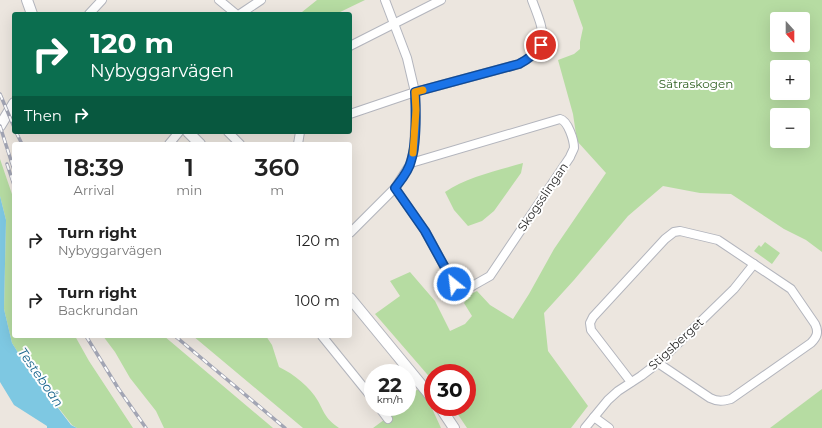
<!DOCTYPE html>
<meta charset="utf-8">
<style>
:root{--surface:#fff;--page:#f2f2f2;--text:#222;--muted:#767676}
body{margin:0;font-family:Montserrat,sans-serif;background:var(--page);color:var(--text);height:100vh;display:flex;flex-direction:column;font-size:15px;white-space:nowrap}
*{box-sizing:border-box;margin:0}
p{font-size:13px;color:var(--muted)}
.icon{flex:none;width:22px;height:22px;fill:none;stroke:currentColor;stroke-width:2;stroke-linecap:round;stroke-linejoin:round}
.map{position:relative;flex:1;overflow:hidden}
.side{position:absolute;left:12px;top:142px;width:340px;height:196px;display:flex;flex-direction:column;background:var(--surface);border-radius:4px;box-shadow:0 4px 16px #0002}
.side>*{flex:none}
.banner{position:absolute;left:12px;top:12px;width:340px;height:122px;border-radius:4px;box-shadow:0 4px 16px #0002;background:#0b6e4f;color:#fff;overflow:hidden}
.needle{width:26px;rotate:159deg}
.buttons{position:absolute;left:770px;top:12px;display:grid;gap:8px}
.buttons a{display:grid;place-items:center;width:40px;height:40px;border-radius:4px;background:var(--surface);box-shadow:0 4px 16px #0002;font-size:20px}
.speed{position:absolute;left:364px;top:364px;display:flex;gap:8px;font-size:20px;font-weight:700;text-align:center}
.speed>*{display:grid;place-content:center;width:52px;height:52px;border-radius:50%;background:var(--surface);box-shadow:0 4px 16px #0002;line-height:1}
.speed small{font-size:10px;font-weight:400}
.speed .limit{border:6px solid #d22;background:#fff;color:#111}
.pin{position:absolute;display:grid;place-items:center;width:34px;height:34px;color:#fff;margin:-17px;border:2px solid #fff;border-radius:50%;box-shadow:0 1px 4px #0007}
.me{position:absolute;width:44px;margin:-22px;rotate:331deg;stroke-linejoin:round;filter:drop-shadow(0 0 3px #0008)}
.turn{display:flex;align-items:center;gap:14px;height:84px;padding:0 12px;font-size:18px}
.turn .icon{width:52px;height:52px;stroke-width:2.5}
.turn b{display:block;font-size:28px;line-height:34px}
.then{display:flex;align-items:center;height:38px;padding:0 12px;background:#0003;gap:8px;font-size:15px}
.eta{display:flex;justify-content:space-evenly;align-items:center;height:68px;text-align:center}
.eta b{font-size:24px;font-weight:600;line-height:28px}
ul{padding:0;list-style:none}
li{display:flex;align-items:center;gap:12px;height:60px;padding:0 12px}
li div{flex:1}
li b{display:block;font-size:15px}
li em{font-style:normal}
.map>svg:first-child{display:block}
</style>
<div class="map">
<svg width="822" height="428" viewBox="0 0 822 428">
<rect width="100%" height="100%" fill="#ece6df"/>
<g fill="#b6dca2" fill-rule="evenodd">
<path d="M317 0H365L336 14H296L302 12Z"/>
<path d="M573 0H822V252L806 240 784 229 731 194 700 193 663 186 628 216 574 280 544 313 548 351 588 406 571 428H467L453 407H467V373H433V381L375 314 400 296 390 281 410 272 435 301 450 331 465 324 472 316 464 303 469 295 477 291 490 305 513 319 529 294 554 249 606 173 577 141 573 114 558 60 574 54 580 49V42L583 28ZM777 19H803V45H777ZM777 67H803V93H777ZM777 115H803V141H777Z"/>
<path d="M0 159 14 200V336H75L89 361 133 428H77L72 425 29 370 12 343 4 309 6 220 0 196Z"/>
<path d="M523 163 521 173 494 211 482 221 468 226 454 210 445 192C466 177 499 170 523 163Z"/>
<path d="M765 242 780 253 772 264 754 251 759 245 761 247Z"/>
<path d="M103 336H164L273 428H164L156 411 130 378 115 352Z"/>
<path d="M193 336H266L272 345 279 367C294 374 310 387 318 401 325 414 326 419 339 428H303Z"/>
<path d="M420 389 429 402 441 428H373L392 414 396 407H407V395L409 393Z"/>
<path d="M822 389V428H770Z"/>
</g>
<path fill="#7ec8e2" d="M0 196 6 220 4 309 12 343 29 370 71 425 77 428H47V426L14 405 0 382Z"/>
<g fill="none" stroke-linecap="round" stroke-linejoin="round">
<defs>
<g id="minor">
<path d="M219 0 236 14"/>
<path d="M89 14 102 0"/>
<path d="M240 14 261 0"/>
<path d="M350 46 441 0"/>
<path d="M350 114 415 92 519 64C553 46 543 30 532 0"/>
<path d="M228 132 240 144"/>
<path d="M169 144 179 132"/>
<path d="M298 144 300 132"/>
<path d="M395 188 425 231 454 284 461 290 467 289 490 276 570 157C571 154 573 151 574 148 574 140 568 121 560 119L411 163"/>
<path d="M350 233 395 188 411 163 414 149 416 109 415 92 407 58 385 0"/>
<path d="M322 336 373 399"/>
<path d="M631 382 591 330 590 323 593 317 665 239 674 232 680 231 718 240 791 289 815 324C819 332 817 337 811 343L731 399C723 401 718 402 710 398L658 363"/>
<path d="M379 407 388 419"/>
<path d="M594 417 609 428"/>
<path d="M585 428 608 400 618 391 641 376 658 363 734 289 754 264"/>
</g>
<g id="tertiary">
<path d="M27 0 32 14"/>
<path d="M0 126 14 103"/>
<path d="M188 132 200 144"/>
<path d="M350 298 433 399"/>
<path d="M440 407 454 428"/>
</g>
</defs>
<use href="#minor" stroke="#b3b5bd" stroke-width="10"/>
<use href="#tertiary" stroke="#b3b5bd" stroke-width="12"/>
<use href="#minor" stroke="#fff" stroke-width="8"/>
<use href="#tertiary" stroke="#fff" stroke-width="10"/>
<defs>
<g id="rail">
<path d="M0 94 14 127"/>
<path d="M0 126 14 170"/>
<path d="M16 132 22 144"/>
<path d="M7 164 14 185"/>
<path d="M86 336 118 388 146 428"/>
<path d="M175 336 285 428"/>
</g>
</defs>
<use href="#rail" stroke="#a2a5b4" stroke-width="3.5"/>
<use href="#rail" stroke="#fff" stroke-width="2" stroke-dasharray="6" stroke-linecap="butt"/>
</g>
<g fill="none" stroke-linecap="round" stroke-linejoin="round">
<defs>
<path id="route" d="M454 284 425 231 395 188C401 180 409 171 411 161 417 142 416 112 415 92L519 64C529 59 535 54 541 45"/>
</defs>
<use href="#route" stroke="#114b97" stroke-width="10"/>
<use href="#route" stroke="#1a73e8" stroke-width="7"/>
<path stroke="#f59e0b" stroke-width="7" d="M413 153 416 110 415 92 423 90"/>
</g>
<g text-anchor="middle" stroke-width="4" stroke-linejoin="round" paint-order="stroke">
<g font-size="12" fill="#306222" stroke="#fff">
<text x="696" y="88">Sätraskogen</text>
</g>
<g font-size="12" fill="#2b2b2b" stroke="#fff">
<text transform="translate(543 197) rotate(-56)" y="4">Skogsslingan</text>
<text transform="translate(676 344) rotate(-43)" y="4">Stigsberget</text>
</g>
<g font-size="13" font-style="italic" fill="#1c688f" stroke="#fff">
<text transform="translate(41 377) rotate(55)" y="5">Testeboån</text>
</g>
</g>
</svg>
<div class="buttons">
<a><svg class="needle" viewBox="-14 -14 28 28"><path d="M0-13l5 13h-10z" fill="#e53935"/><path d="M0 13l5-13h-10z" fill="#767676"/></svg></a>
<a>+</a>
<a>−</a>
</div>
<div class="speed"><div>22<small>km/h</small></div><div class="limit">30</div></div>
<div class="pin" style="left:541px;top:45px;background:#d93025"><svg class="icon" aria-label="arrive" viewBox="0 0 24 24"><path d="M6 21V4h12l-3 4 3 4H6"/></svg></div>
<svg class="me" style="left:454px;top:284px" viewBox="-20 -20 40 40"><circle r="17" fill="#1a73e8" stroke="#fff" stroke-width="3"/><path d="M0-11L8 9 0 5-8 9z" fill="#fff"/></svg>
<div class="banner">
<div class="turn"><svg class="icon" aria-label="right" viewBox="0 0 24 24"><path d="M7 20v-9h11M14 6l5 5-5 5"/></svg><div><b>120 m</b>Nybyggarvägen</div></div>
<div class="then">Then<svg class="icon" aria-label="right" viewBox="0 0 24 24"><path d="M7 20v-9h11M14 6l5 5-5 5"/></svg></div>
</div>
<section class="side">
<div class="eta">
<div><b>18:39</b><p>Arrival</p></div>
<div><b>1</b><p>min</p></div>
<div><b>360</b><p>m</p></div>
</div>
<ul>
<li><svg class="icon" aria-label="right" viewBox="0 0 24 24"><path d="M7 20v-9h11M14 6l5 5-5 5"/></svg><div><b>Turn right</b><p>Nybyggarvägen</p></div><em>120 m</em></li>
<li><svg class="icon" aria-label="right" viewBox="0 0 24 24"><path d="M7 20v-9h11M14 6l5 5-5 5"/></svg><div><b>Turn right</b><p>Backrundan</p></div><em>100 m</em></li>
</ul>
</section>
</div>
